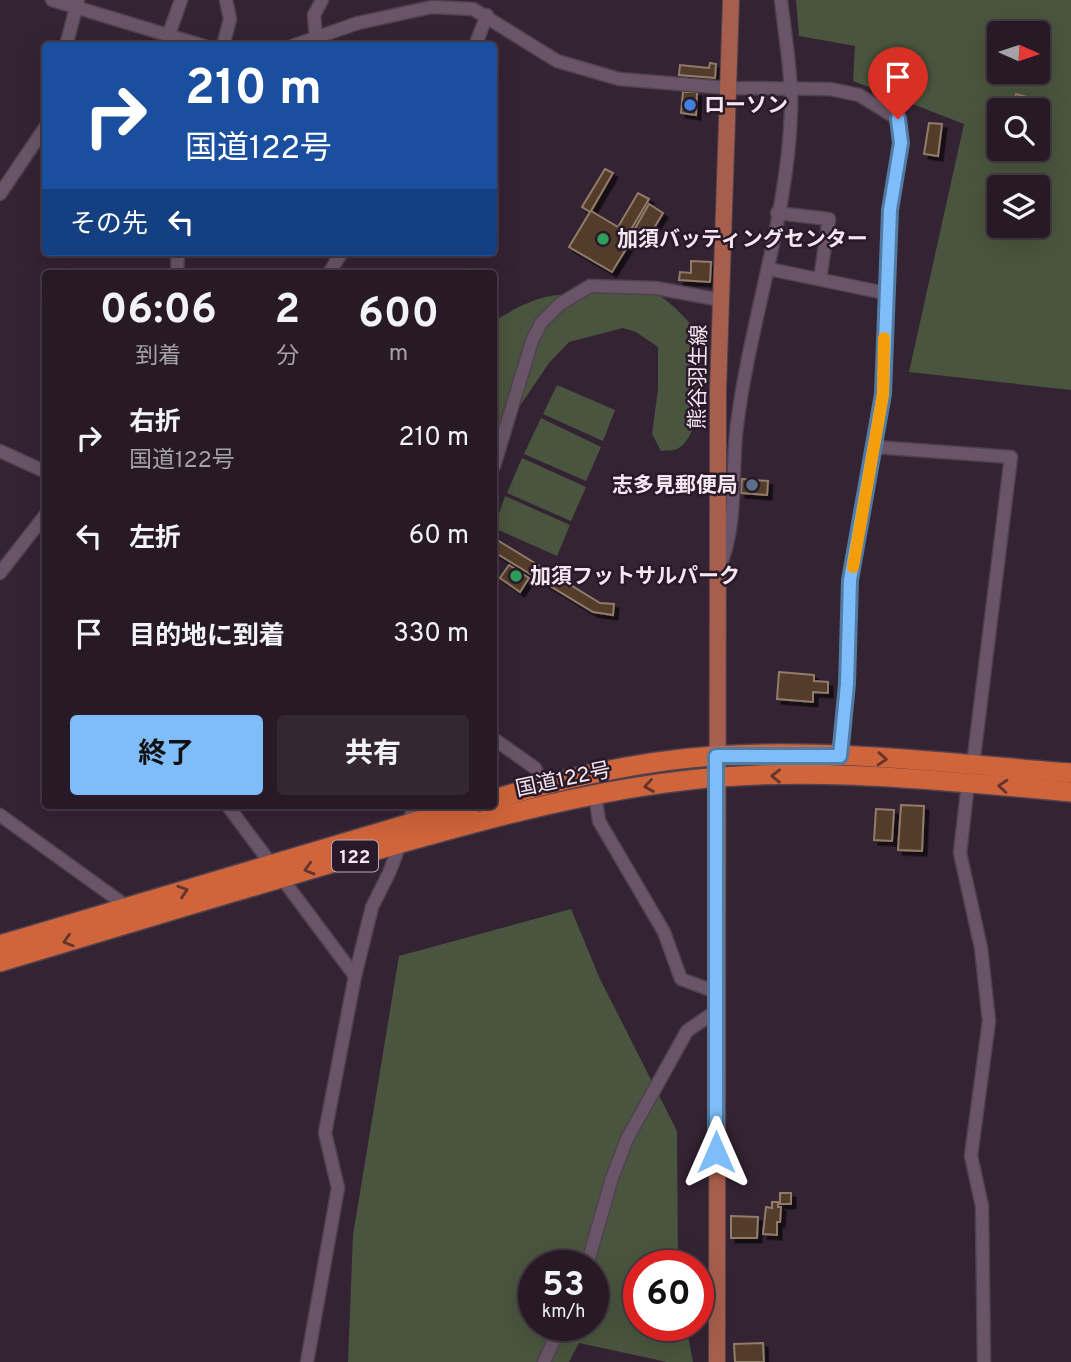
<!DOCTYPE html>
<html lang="ja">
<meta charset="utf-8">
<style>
:root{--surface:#271a26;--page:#332732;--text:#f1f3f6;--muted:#a4a1a7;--line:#433843;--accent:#7ebdf9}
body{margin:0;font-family:Overpass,"Noto Sans JP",sans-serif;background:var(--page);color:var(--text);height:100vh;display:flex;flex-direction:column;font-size:26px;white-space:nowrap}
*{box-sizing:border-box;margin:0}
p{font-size:23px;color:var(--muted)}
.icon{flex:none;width:38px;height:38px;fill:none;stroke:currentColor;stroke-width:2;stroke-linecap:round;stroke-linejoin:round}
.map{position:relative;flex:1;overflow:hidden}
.details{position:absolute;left:42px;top:270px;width:455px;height:539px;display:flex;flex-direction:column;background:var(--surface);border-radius:7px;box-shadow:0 7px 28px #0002,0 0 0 2px var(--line)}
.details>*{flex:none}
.hud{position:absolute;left:42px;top:42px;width:455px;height:214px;border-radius:7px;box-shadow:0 7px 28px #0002,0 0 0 2px var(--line);background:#1a4fa0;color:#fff;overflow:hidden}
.needle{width:46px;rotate:93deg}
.tools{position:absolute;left:987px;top:21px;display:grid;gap:14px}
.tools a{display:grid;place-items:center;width:63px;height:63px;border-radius:7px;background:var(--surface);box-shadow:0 7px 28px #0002,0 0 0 2px var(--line);font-size:35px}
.speed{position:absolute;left:518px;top:1250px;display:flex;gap:14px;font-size:35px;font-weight:700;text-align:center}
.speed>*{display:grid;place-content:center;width:91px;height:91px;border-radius:50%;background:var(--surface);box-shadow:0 7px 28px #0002,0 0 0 2px var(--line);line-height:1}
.speed small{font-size:18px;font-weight:400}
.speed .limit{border:10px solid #d22;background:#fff;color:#111}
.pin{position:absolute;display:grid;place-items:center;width:60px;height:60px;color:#fff;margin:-72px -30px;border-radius:50% 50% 50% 0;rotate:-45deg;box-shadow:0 0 7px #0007}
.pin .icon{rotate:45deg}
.me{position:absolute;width:77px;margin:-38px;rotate:0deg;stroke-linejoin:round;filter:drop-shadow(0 0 5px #0008)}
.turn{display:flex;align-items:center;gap:24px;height:147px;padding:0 28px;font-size:32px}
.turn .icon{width:91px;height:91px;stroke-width:2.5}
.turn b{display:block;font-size:49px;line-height:60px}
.then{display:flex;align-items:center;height:66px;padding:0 28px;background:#0003;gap:14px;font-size:26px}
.eta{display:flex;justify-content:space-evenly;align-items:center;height:119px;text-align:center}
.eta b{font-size:42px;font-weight:700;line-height:49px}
.button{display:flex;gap:14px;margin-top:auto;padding:14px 28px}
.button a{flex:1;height:80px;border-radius:7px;background:var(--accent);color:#111;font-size:28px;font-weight:700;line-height:80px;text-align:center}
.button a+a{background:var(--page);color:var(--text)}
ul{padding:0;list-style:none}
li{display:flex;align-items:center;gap:21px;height:98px;padding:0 28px}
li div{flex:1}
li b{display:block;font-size:26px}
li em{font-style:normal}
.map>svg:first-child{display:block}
</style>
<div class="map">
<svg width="1071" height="1362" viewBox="0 0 1071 1362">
<defs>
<filter id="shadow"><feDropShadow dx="4.5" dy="4.5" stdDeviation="0" flood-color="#0009"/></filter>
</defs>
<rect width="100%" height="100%" fill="#342333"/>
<g fill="#49553e" fill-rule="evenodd">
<path d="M796 0H1071V390L909 372 964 124 853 81 855 46 799 36ZM999 33H1038V72H999ZM999 110H1038V149H999ZM999 187H1038V226H999Z"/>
<path d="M600 285C621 287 645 286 663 298 672 304 687 319 693 328 708 350 704 437 677 449 673 451 665 450 661 451L652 434 658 389V347L636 332 623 328 569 342 549 363 494 444V321C511 311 531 299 551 296 575 292 575 298 600 285Z"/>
<path d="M557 385 615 410 603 441 543 414Z"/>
<path d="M541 418 601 447 586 481 524 454Z"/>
<path d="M522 458 586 487 571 521 507 493Z"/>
<path d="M505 496 570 525 557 556 494 528Z"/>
<path d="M571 909 600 979 677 1131 678 1265H639V1325H686L693 1362H667L579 1343 569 1362H348L353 1235 399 956ZM534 1265H593V1325H534Z"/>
</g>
<g fill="#533c2b" stroke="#917b6a" stroke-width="2" filter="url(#shadow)">
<path d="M710 63 716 64 715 78 679 75 680 65 709 68Z"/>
<path d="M683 92H697L696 115 681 113Z"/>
<path d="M1016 94 1027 97 1023 110H1012Z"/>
<path d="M929 123 942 124 938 156 924 154Z"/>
<path d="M605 169 613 173 591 211 618 227 638 193 649 199 629 233 634 236 612 272 569 247 590 212 582 207Z"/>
<path d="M649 204 663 213 647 240 633 232Z"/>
<path d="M691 261 711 262 710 282 679 280 680 272 691 273Z"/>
<path d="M742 479 768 481 767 495 741 493Z"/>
<path d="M494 538 600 603 614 604 613 615 593 612 494 552Z"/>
<path d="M509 565 529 578 520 592 500 578Z"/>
<path d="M779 672 814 675V681L828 682V693L813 692V702L777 699Z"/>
<path d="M901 805 924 806 922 851 898 850Z"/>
<path d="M876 809 894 810 892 841 874 840Z"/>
<rect x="780" y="1193" width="11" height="11"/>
<path d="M772 1202H778V1207H781L780 1222H777V1235L763 1234 766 1207 772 1208Z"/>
<path d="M731 1216 758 1217 757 1238H731Z"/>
<path d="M763 1343 764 1362H735L734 1344Z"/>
</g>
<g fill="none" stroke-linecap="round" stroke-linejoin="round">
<defs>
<g id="minor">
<path d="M52 0 204 46"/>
<path d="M169 34 181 0"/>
<path d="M316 37 314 15 322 0"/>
<path d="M66 46 78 0"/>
<path d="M223 46 230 19 226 0"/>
<path d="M292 46 358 23 432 7 473 9 557 61 619 79 728 88 830 89 859 95 898 119 901 143 890 210 883 394 850 580 847 684 840 756"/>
<path d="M475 46 487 15"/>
<path d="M0 194 46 126"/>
<path d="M777 213 829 219 820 279"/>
<path d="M769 269 885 293"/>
<path d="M177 273 178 252"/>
<path d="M329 273 342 252"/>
<path d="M875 447 1011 457 973 765"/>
<path d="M0 451 46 472"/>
<path d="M494 466 532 341 541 323 560 304 590 286 656 288 721 300"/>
<path d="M720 566C738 523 731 471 737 425 750 321 788 216 791 111 792 74 785 36 781 0"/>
<path d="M0 573 46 514"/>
<path d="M494 739 535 768 543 785"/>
<path d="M968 783 960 853 981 948 989 1021 971 1156 982 1206 984 1362"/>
<path d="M595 794 599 821 664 932 681 979 716 992"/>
<path d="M227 805 355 976"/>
<path d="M0 815 129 908"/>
<path d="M587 1265 612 1178 627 1139 687 1031 716 1011"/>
<path d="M307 1362 338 1188 325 1133 355 976 372 907 389 873 415 805"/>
<path d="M544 1362 561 1325"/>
</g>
<path id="major" d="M717 1362 718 390 731 0"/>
<g id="highway">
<path d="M494 799C565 778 639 761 713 756 832 748 953 764 1071 773"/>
<path d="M0 945 472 805"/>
<path d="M0 962C120 926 239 890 359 855 465 825 571 794 681 781 807 765 945 781 1071 792"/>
</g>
</defs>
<use href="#minor" stroke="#50414e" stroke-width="15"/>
<use href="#major" stroke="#50414e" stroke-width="18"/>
<use href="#highway" stroke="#50414e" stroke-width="22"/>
<use href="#minor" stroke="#695567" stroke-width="12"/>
<use href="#major" stroke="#a75e4c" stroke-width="16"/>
<use href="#highway" stroke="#d0643a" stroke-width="19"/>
</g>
<defs><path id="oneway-chevron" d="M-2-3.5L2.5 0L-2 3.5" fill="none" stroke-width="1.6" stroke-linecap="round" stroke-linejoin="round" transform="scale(1.75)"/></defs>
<g stroke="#64342f">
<use href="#oneway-chevron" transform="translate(882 759) rotate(4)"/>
<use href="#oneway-chevron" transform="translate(776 776) rotate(-179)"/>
<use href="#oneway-chevron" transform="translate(649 786) rotate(171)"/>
<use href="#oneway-chevron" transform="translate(1003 786) rotate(-175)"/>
<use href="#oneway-chevron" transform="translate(309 869) rotate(164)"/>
<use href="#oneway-chevron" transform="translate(183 891) rotate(-18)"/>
<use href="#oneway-chevron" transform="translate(68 941) rotate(163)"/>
</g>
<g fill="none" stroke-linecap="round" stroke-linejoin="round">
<defs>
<path id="route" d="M716 1152V756H840L847 684 850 580 883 394 890 210 901 143 898 119"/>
</defs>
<use href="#route" stroke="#527ba2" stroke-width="18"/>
<use href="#route" stroke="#7ebdf9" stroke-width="12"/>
<path stroke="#f59e0b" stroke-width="12" d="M853 567 883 394 884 338"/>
</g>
<circle fill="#3f7fe0" stroke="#2a1a29" stroke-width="2.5" cx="690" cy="105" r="7"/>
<g fill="#2e9e5b" stroke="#2a1a29" stroke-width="2.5">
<circle cx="603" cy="239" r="7"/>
<circle cx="516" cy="576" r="7"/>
</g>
<circle fill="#5c6f8a" stroke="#2a1a29" stroke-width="2.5" cx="752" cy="485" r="7"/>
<g text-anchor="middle" stroke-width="5" stroke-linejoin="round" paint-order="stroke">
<rect fill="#2a1a29" stroke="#b7aab5" stroke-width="2" x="332" y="840.5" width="46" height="31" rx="5"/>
<g font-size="19" font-weight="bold" fill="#f3e7f1">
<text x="355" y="863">122</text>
</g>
<g font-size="21" font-weight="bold" fill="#f3e7f1" stroke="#2a1a29" text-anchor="start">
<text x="704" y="112">ローソン</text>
<text x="617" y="246">加須バッティングセンター</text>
<text x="738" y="492" text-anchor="end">志多見郵便局</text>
<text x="530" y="583">加須フットサルパーク</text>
</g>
<g font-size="21" fill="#f3e7f1" stroke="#2a1a29">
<text transform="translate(698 377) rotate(-89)" y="7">熊谷羽生線</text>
<text transform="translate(563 779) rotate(-12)" y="7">国道122号</text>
</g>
</g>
</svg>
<div class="tools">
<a><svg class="needle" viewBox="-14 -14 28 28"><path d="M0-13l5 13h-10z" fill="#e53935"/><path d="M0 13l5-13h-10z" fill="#a4a1a7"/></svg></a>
<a><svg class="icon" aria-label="search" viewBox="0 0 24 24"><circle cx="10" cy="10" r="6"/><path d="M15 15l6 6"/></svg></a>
<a><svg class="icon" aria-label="layers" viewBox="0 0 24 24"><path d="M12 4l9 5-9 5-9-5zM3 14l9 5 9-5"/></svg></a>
</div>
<div class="speed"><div>53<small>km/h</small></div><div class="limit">60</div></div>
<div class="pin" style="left:898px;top:119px;background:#d93025"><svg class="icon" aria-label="arrive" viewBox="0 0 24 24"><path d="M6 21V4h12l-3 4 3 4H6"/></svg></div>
<svg class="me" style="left:716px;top:1152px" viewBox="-20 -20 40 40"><path d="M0-17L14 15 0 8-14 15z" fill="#7ebdf9" stroke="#fff" stroke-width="4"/></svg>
<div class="hud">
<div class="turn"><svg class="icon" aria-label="right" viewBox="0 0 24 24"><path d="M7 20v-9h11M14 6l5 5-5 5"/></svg><div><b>210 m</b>国道122号</div></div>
<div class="then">その先<svg class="icon" aria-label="left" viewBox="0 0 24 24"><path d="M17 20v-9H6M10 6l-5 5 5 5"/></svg></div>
</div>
<section class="details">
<div class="eta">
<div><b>06:06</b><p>到着</p></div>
<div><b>2</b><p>分</p></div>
<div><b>600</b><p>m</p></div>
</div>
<ul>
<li><svg class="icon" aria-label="right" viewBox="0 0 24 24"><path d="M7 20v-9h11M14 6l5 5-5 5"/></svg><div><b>右折</b><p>国道122号</p></div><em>210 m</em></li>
<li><svg class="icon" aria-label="left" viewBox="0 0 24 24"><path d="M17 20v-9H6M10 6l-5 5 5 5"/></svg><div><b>左折</b></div><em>60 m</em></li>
<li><svg class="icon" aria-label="arrive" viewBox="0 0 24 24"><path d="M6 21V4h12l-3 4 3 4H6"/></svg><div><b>目的地に到着</b></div><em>330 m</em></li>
</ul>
<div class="button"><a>終了</a><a>共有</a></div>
</section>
</div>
